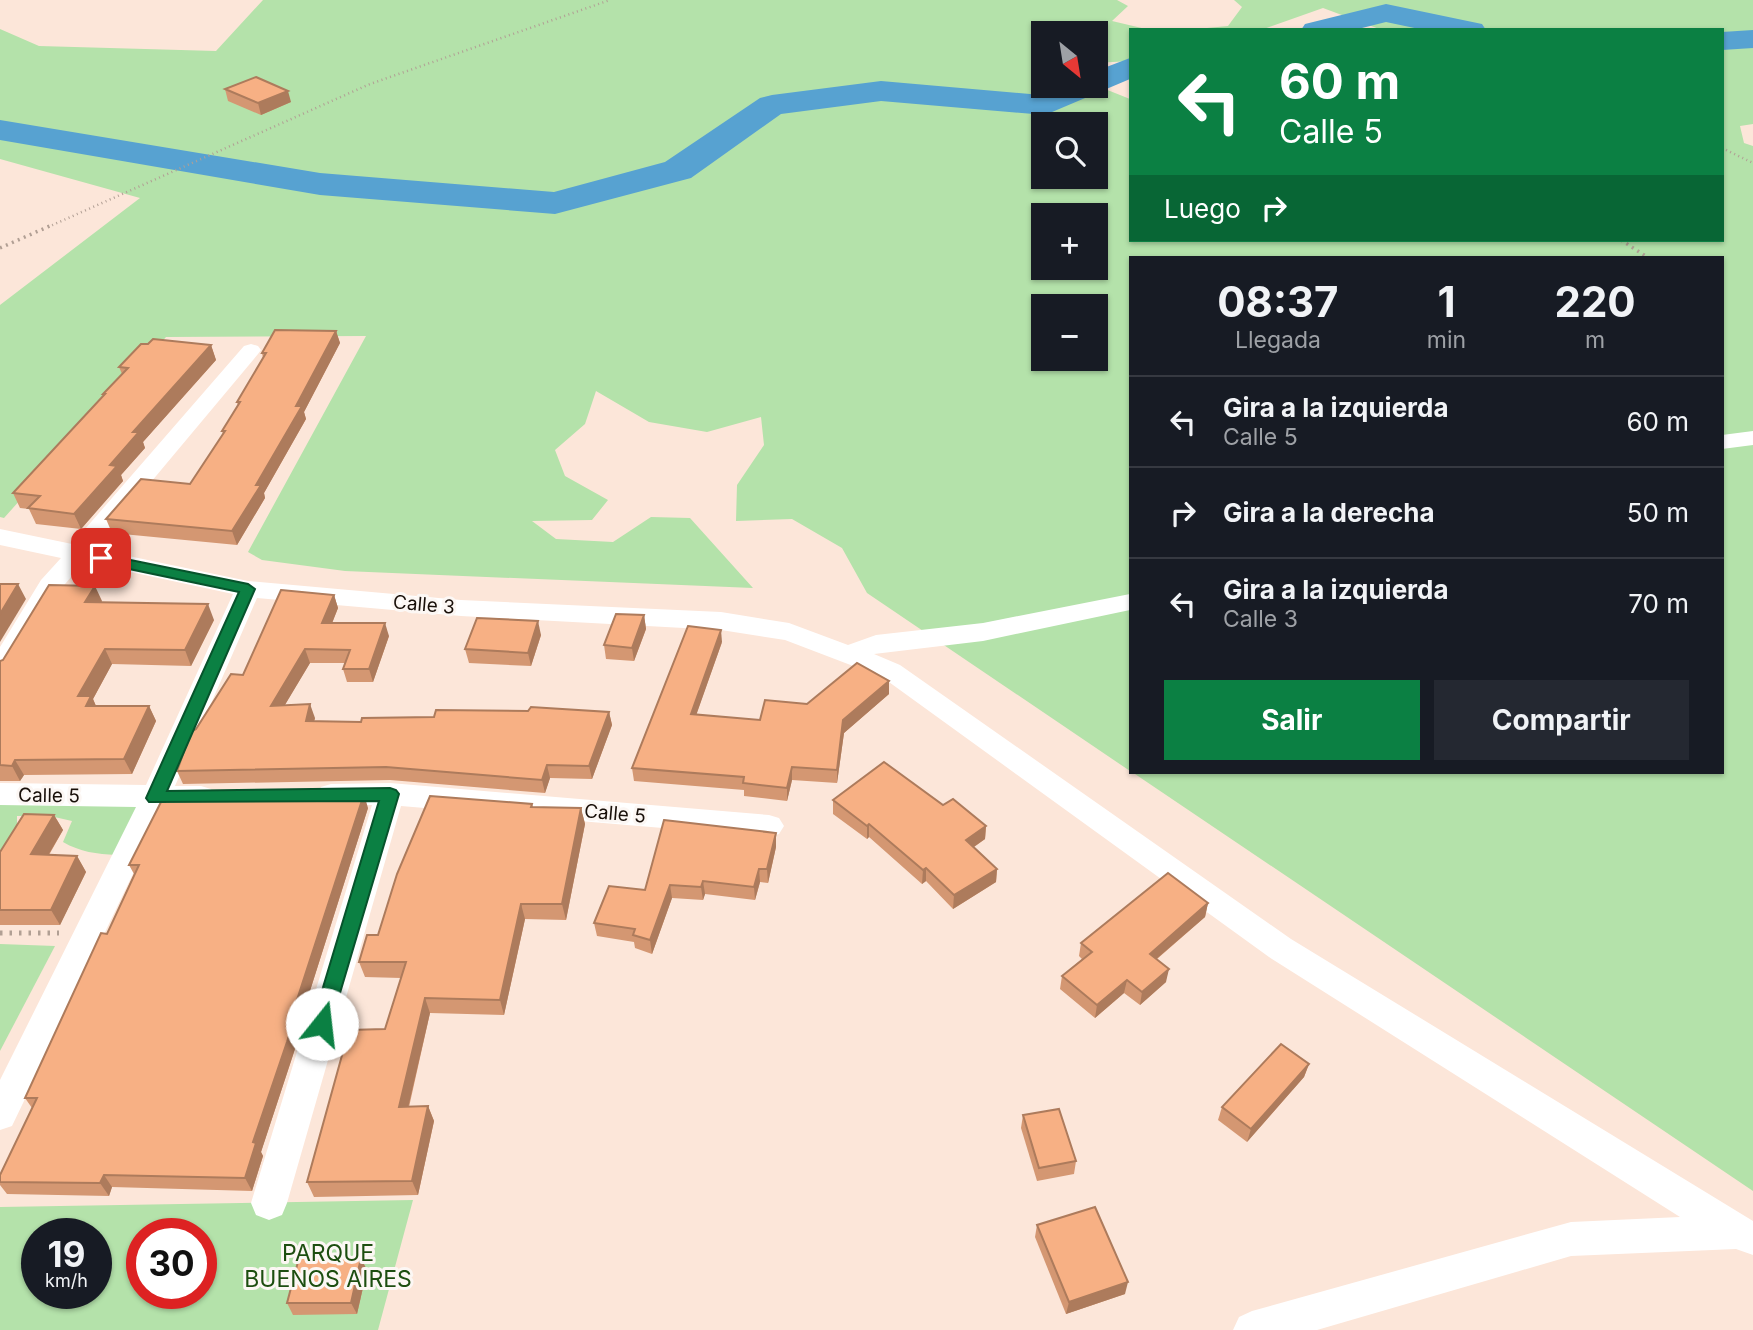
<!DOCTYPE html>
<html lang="es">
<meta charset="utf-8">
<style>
:root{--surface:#171b24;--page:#242831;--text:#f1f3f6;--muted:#9ea1a6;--line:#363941;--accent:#0b8043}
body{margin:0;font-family:Inter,sans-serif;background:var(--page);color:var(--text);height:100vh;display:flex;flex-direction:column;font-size:26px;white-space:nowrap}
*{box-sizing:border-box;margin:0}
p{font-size:23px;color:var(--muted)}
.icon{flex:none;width:38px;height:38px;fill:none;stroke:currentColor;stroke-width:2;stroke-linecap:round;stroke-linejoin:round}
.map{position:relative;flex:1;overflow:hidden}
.sheet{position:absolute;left:1129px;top:256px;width:595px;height:518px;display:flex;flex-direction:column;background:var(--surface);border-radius:0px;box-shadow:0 2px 5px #0004}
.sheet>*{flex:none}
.banner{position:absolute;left:1129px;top:28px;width:595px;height:214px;border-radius:0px;box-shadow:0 2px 5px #0004;background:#0b8043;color:#fff;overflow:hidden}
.needle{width:46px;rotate:150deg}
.tools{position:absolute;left:1031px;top:21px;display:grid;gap:14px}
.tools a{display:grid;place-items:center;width:77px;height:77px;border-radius:0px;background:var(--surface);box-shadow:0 2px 5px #0004;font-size:35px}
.speed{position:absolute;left:21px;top:1218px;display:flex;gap:14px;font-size:35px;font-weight:700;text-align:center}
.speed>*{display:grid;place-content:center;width:91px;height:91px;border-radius:50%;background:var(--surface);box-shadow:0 2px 5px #0004;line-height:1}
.speed small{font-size:18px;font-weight:400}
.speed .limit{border:10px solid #d22;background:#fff;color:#111}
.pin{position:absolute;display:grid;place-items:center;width:60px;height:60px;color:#fff;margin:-30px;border-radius:14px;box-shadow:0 4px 10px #0006}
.me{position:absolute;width:77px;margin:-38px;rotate:16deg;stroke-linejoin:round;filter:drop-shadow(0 0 5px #0008)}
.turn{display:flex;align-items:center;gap:24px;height:147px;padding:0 35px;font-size:32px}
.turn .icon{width:91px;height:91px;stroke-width:2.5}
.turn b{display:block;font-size:49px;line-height:60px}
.then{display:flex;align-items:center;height:66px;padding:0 35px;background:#0003;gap:14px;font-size:26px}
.eta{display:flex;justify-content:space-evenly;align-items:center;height:119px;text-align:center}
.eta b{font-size:42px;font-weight:700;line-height:49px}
.action{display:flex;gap:14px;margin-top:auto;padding:14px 35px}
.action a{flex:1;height:80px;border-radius:0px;background:var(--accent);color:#fff;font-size:28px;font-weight:700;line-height:80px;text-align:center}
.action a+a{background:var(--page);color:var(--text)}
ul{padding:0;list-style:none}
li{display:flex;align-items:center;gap:21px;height:91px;padding:0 35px;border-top:2px solid var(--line)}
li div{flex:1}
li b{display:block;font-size:26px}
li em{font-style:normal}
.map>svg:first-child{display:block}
</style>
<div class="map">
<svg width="1753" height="1330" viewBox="0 0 1753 1330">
<rect width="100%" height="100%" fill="#fce6d9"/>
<g fill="#b4e2aa" fill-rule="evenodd">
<path d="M263 0H1117L1128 6 1112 21 1150 30H1130V61L1096 63V33H1043V80L1040 82 1053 94 1105 89 1130 99V240H1722V30H1382L1323 8 1261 30H1186L1228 26 1242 7 1234 0H1753V124L1740 126 1744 143 1753 146V1191L1132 772H1722V257H1130V771L867 593 842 548 792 519 736 521 737 485 764 445 761 417 707 432 649 422 596 391 585 424 555 450 565 476 608 500 592 520 532 521 556 539 613 542 651 517 690 518 753 588 345 571 262 560 248 552 366 336 166 337 4 518 0 517V305L140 198 0 159V29L39 46 216 51ZM1043 124H1096V177H1043ZM1043 215H1096V268H1043ZM1043 306H1096V359H1043Z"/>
<path d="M0 802 141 804 116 855C97 854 80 852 63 842L72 821 50 816H17V841L0 859Z"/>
<path d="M0 944 55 946 0 1051Z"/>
<path d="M413 1200 378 1330H0V1207ZM37 1234H96V1293H37ZM142 1234H201V1293H142Z"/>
</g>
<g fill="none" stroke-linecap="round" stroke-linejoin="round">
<g fill="#57a2d1" fill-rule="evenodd">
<path d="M1386 4 1482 24 1486 30H1424L1386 22 1354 30H1301L1305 24Z"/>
<path d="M1753 30V48L1722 50V32Z"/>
<path d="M1130 58V79L1045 115 881 101 781 114 691 178 555 214 320 195 0 140V120L320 173 554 192 665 162 760 98 772 95 881 81 1041 95 1061 86H1096V71Z"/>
</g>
<g stroke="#b19f94" stroke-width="2.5" stroke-dasharray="1 3.5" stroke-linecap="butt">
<path d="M1722 148 1753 163"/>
<path d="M48 227 370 84 610 0"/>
</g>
<g stroke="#b19f94" stroke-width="3.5" stroke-dasharray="2 4.5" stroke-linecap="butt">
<path d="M1621 240 1647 257"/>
<path d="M0 248 52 225"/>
</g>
<path stroke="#b19f94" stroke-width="5" stroke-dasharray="2.5 7" stroke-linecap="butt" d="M0 933H59"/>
<g fill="#fff" fill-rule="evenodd">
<path d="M251 344 258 346 261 350 258 354 95 549 248 581 461 600 721 612 789 623 848 645 876 635 983 623 1130 594V610L983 641 874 654 900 665 1291 939 1753 1221V1255L1736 1249 1571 1256 1317 1330H1233L1239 1317 1252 1311 1571 1222 1680 1217 1269 957 882 677 785 640 721 630 461 616 257 598 175 786H201L211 789 215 797 211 805 201 808 165 807 12 1126 0 1130V1080L136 807 0 805V783L146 785 233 594 84 562 59 591 9 674 0 677V647L41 580 61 558 0 545V529L72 544 244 346Z"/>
<path d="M1753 431V445L1722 449V435Z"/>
<path d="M390 783 769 815 779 818 784 826 779 834 769 837 401 806 287 1203 282 1215 269 1220 256 1215 251 1203 372 805 331 806 321 803 317 795 321 787 331 784Z"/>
</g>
</g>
<g fill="#d49772">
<path d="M225 89 291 102 261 115 228 101Z"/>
<path d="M336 331 340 343 304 412 306 419 264 493 265 498 237 545 112 533 106 519 190 484 223 434 222 431 238 406 237 402 263 358 262 353Z"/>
<path d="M148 344 211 345 216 360 143 442 145 448 121 475 123 481 81 529 36 524 29 509 20 508 13 493 104 396 103 394 122 374 119 367Z"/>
<path d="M334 595 338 608 332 623 389 636 373 682H347L343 669 345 663H310L284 706 315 718 314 721 361 722 434 717 609 712 612 725 592 779 550 778 545 793 390 780 183 784 177 771 196 729Z"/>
<path d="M102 601 101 603 214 620 191 666 112 664 93 699 96 706H149L156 721 132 774 24 775 20 781H0V661Z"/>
<path d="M644 615 646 629 634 661 606 659 604 645Z"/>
<path d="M541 635 531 666 469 663 465 649Z"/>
<path d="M722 642 696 715 760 720 807 704 889 681V694L844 733 837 783 792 780 787 801 744 796V790L634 781 632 768Z"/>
<path d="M833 800 986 826 985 839 974 847 997 869 996 882 953 909 926 881 922 884 869 837 867 839 833 814Z"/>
<path d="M532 804 533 807 581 808 585 824 566 920 525 919 504 1015 430 1013 409 1107 428 1106 434 1121 418 1195 314 1197 307 1182 385 1029 401 978 365 977 359 962 378 935Z"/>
<path d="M368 808 302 1016 304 1020 293 1055 261 1152 263 1156 252 1191 112 1187 109 1196 7 1194 0 1185V1175L32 1108 25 1098 107 934 134 874 129 865Z"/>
<path d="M54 815 63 830 49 855 77 856 86 872 60 925H0V852Z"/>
<path d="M776 847 768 883 760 882 755 900 705 894 703 900 672 898 652 954 635 948 634 942 597 936 594 923 645 890Z"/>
<path d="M1208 903 1205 917 1157 959 1166 982 1140 1005 1124 993 1095 1018 1060 989 1062 976 1082 959 1079 956 1081 943Z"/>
<path d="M1309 1064 1304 1077 1247 1142 1218 1120 1222 1107Z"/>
<path d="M1023 1115 1076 1161 1074 1174 1037 1181 1021 1128Z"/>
<path d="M1037 1225 1125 1294 1066 1314 1035 1237Z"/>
<path d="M367 1270 357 1314 293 1315 287 1303Z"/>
</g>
<g fill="#ad7b5c">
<path d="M288 91 291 102 261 115 258 103Z"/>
<path d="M336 331 340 343 304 412 306 419 264 493 265 498 237 545 232 531 296 406Z"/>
<path d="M211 345 216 360 143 442 145 448 121 475 123 481 81 529 74 514 133 432Z"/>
<path d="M18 584 26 599 0 642V614Z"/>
<path d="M95 586 102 601 92 618 85 602Z"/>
<path d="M334 595 338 608 327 636 322 623Z"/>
<path d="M208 604 214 620 191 666 185 650Z"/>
<path d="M644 615 646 629 634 661 632 648Z"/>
<path d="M538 621 541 635 531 666 528 653Z"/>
<path d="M385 623 389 636 373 682 369 669Z"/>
<path d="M721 630 722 642 692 727 691 714Z"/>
<path d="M105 649 112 664 93 699 98 711 93 722 78 696Z"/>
<path d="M305 649 310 663 276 720 271 706Z"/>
<path d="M889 681V694L844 733 837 783V770L843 720Z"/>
<path d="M310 704 315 718 311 734 306 721Z"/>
<path d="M149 706 156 721 132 774 124 759Z"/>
<path d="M609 712 612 725 592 779 589 766Z"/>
<path d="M15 760 24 775 20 781 12 766Z"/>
<path d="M547 765 550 778 545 793 542 780Z"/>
<path d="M792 767V780L787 801V788Z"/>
<path d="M364 794 368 808 302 1016 304 1020 293 1055 261 1152 263 1156 252 1191 245 1178 253 1142 295 1006Z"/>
<path d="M581 808 585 824 566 920 562 904Z"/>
<path d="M54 815 63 830 40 869 31 854Z"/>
<path d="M869 824V837L867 839V826Z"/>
<path d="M986 826 985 839 965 853 966 840Z"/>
<path d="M776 833V847L768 883 767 869Z"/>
<path d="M77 856 86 872 60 925 51 910Z"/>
<path d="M926 868V881L922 884 923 870Z"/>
<path d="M759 869 760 882 755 900 754 887Z"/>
<path d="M997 869 996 882 953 909 954 895Z"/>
<path d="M703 881 705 894 703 900 701 887Z"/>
<path d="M670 885 672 898 652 954 650 940Z"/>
<path d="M1208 903 1205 917 1147 967 1150 954Z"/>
<path d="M521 904 525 919 504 1015 500 1000Z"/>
<path d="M1169 969 1166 982 1140 1005 1142 992Z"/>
<path d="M1127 980 1124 993 1095 1018 1097 1005Z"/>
<path d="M425 998 430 1013 405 1121 399 1107Z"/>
<path d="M1309 1064 1304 1077 1247 1142 1251 1129Z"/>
<path d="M428 1106 434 1121 418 1195 412 1181Z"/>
<path d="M104 1175 112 1187 109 1196 100 1183Z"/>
<path d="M361 1258 367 1270 357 1314 351 1303Z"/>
<path d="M1128 1282 1125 1294 1066 1314 1069 1302Z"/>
</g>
<g fill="#f7b084" stroke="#ad7b5c" stroke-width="2">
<path d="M256 77 288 91 258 103 225 89Z"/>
<path d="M275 330 336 331 296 406H302L256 485H261L232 531 106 519 141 479 190 484 225 431H222L240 402H237L266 353H262Z"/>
<path d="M153 339 211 345 133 432H139L110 465 117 466 74 514 28 508 40 496 13 493 105 394H103L128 368 119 367 141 344H148Z"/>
<path d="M0 584H18L0 614Z"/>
<path d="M49 585 95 586 85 602 208 604 185 650 105 649 78 696H91L86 706H149L124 759 15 760 12 766 0 765V661L3 660Z"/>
<path d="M281 590 334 595 322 623H385L369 669H343L350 650 305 649 271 706 310 704 306 721 361 722 362 718 434 717 436 710 528 711 531 707 609 712 589 766 547 765 542 780 386 767 177 771 191 732 196 729 231 674 243 675Z"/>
<path d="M616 614 644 615 632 648 604 645Z"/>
<path d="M477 618 538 621 528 653 465 649Z"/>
<path d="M688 626 721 630 691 714 760 720 765 700 807 704 857 663 889 681 843 720 837 770 792 767 787 788 743 783 744 777 632 768Z"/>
<path d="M884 762 943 805 953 799 986 826 966 840 997 869 954 895 926 868 923 870 869 824 867 826 833 800Z"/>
<path d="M364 794 295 1006H298L287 1042 253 1142 256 1143 245 1178 104 1175 100 1183 0 1182V1175L37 1098H25L101 933 107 934 139 865H129L161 802H165L166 797Z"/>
<path d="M430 796 532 804 531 807 581 808 562 904H521L500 1000 425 998 399 1107 428 1106 412 1181 307 1182 349 1030 385 1029 406 962H359L367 935H378L397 874Z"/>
<path d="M24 814 54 815 31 854 77 856 51 910H0V852Z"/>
<path d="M664 820 776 833 767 869H759L754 887 703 881 701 887 670 885 650 940 633 935 635 929 594 923 609 886 645 890Z"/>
<path d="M1168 873 1208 903 1150 954 1169 969 1142 992 1127 980 1097 1005 1062 976 1092 952 1081 943Z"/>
<path d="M1281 1044 1309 1064 1251 1129 1222 1107Z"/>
<path d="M1059 1109 1076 1161 1039 1168 1023 1115Z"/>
<path d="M1095 1207 1128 1282 1069 1302 1037 1225Z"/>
<path d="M299 1258H361L351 1303H287Z"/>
</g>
<path fill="#0b8043" stroke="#07532c" stroke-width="2" d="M101 554 248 584 255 589 167 791 390 788 396 790 399 794 329 1030 322 1033 315 1030 312 1024 379 801 149 802 146 798 239 592 96 562 94 558 96 555Z"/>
<g text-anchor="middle" stroke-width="6" stroke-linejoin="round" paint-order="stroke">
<g font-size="19" fill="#180f09" stroke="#fcf7f4">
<text transform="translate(424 604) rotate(5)" y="7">Calle 3</text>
<text transform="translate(49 795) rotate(1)" y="7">Calle 5</text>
<text transform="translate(615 813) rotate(5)" y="7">Calle 5</text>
</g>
<g font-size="23" fill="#1d4e10" stroke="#fcf7f4">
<text x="328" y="1261">PARQUE<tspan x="328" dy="26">BUENOS AIRES</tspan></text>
</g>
</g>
</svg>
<div class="tools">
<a><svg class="needle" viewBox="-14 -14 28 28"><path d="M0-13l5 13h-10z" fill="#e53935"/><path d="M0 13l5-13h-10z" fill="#9ea1a6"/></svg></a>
<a><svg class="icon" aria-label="search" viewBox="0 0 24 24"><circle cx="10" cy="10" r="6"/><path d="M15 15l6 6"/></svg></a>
<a>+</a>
<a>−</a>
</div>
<div class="speed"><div>19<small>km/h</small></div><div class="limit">30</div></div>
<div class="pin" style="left:101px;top:558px;background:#d93025"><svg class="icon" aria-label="arrive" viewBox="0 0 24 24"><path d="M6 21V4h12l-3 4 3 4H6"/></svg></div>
<svg class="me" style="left:322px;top:1024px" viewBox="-20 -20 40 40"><circle r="19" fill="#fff"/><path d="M0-13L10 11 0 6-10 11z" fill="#0b8043"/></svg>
<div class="banner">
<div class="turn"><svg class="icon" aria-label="left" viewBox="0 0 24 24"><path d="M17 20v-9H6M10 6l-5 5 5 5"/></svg><div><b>60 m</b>Calle 5</div></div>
<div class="then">Luego<svg class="icon" aria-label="right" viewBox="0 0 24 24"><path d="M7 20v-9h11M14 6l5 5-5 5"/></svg></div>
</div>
<section class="sheet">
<div class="eta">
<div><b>08:37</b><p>Llegada</p></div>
<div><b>1</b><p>min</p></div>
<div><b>220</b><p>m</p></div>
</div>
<ul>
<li><svg class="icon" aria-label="left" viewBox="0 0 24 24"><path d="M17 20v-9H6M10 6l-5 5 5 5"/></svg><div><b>Gira a la izquierda</b><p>Calle 5</p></div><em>60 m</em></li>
<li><svg class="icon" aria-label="right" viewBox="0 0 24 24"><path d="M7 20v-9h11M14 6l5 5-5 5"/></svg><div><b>Gira a la derecha</b></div><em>50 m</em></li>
<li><svg class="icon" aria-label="left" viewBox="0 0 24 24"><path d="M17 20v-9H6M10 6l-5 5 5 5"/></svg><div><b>Gira a la izquierda</b><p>Calle 3</p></div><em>70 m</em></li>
</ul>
<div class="action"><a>Salir</a><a>Compartir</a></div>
</section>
</div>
